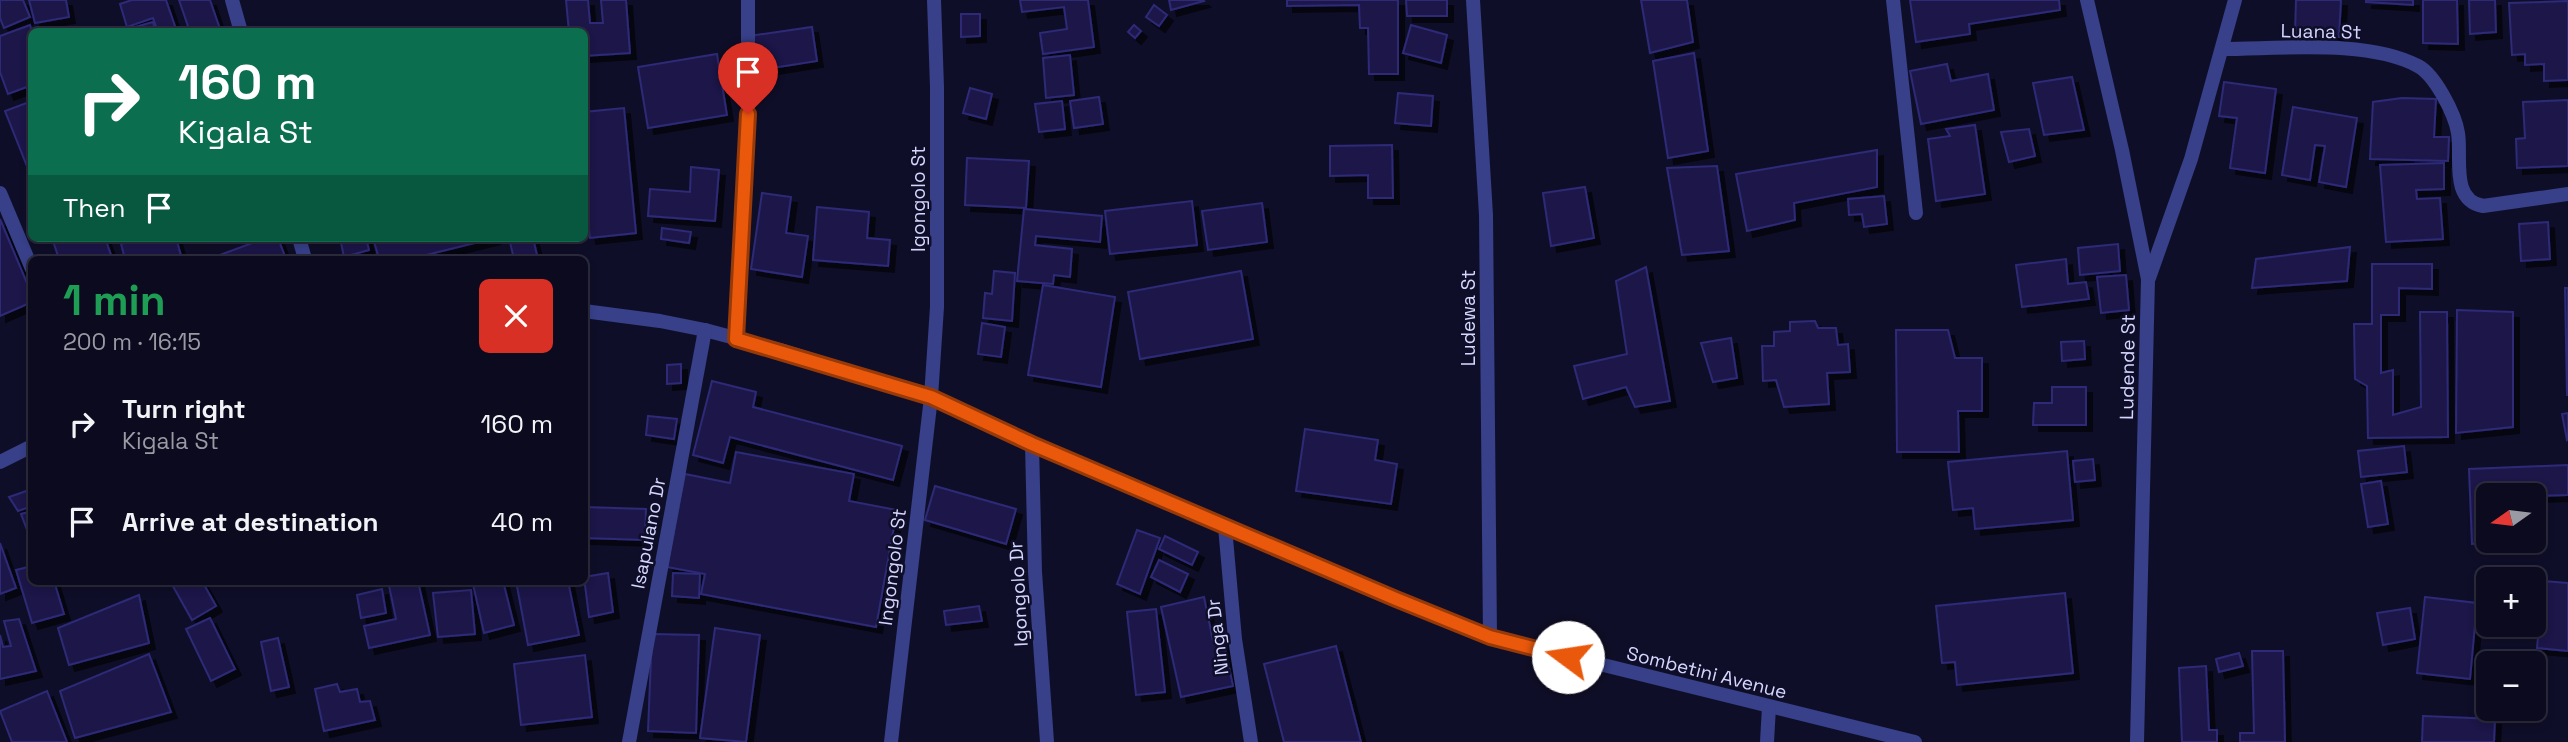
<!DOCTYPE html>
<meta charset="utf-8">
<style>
:root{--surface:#0b0a1e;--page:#19182b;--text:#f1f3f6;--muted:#9a9aa4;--line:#2b2b3c}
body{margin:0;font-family:"Space Grotesk",sans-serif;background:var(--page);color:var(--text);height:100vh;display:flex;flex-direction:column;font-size:26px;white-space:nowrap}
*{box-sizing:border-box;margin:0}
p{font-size:23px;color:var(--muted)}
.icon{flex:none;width:38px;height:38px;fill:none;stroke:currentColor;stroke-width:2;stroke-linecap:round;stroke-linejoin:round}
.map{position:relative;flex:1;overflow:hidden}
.side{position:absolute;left:28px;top:256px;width:560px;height:329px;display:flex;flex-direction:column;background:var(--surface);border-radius:10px;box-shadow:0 4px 10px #0003,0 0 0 2px var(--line)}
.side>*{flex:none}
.banner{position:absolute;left:28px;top:28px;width:560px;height:214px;border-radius:10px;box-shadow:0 4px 10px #0003,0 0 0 2px var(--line);background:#0b6e4f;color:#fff;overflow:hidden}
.needle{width:46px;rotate:256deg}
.fabs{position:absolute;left:2476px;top:483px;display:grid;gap:14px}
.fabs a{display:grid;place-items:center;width:70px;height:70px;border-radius:10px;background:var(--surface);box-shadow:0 4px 10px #0003,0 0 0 2px var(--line);font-size:35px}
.pin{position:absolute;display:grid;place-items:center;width:60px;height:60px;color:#fff;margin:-72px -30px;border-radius:50% 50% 50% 0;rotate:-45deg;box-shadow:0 0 7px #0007}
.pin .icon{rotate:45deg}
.me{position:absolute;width:77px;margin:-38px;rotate:284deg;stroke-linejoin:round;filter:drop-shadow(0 0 5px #0008)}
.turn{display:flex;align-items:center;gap:24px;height:147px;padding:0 35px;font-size:32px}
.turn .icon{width:91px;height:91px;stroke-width:2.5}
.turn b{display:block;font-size:49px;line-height:60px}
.then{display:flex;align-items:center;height:66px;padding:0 35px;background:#0003;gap:14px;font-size:26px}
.round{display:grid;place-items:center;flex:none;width:74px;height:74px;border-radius:10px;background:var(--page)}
.overview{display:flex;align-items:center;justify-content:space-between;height:119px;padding:0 35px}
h1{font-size:42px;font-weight:800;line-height:52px;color:#1e9e55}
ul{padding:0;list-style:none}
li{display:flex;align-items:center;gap:21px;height:98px;padding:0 35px}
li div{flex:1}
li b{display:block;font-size:26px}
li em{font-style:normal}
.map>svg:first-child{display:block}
</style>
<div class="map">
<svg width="2568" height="742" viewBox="0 0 2568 742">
<defs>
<filter id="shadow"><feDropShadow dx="6" dy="6" stdDeviation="0" flood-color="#0009"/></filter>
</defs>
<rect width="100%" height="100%" fill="#0f0e28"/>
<g fill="#1b194a" stroke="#2d2a77" stroke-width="2" fill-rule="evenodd" filter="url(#shadow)">
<path d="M0 0H23L30 17 4 28 0 18Z"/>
<path d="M29 0H66L69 17 35 23Z"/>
<path d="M132 0H166L177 32H158L153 18 127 27 120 4Z"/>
<path d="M179 0H210L221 32H190Z"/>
<path d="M566 0H588L590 23H603L601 0H626L630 53 584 56V32H569Z"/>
<path d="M1020 0H1088L1094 47 1043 54 1040 33 1067 29 1064 7 1022 12Z"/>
<path d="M1169 0H1203L1204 1 1171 10Z"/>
<path d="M1287 0H1398V74H1369L1368 28H1360L1359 5 1287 6Z"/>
<path d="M1406 0H1447V16H1407Z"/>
<path d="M1641 0H1687L1693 42 1650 53Z"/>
<path d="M1910 0H2059L2060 10 1969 24 1970 34 1916 42Z"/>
<path d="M2296 0H2341L2339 37 2295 34Z"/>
<path d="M2366 0H2413V5L2366 2Z"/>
<path d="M2423 0H2457L2458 44 2423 43Z"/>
<path d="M2469 0H2495L2496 32 2470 34Z"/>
<path d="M2568 1V80L2544 81V64L2525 65V54L2512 55 2509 3Z"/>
<path d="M1154 5 1167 15 1159 26 1146 17Z"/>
<path d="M961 14H980V36L961 37Z"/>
<path d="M153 22 156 32H125V30Z"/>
<path d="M30 25 32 32V85L8 94 0 72V36Z"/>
<path d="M1134 25 1141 31 1135 38 1128 32Z"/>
<path d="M1411 25 1447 35 1441 63 1403 53Z"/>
<path d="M812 27 817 61 754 71 749 36Z"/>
<path d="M1694 53 1708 151 1668 158 1653 61Z"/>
<path d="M717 54 727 115 648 128 638 67Z"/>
<path d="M1070 55 1074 95 1046 98 1043 58Z"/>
<path d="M1947 64 1951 81 1988 74 1994 110 1921 124 1910 71Z"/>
<path d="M2072 77 2084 130 2044 135 2033 83Z"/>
<path d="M2224 82 2276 89 2265 173 2230 168 2237 118 2219 116Z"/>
<path d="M970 88 992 94 986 119 963 113Z"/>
<path d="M1398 93 1433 96 1431 126 1395 123Z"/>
<path d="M1099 97 1103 124 1074 128 1070 101Z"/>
<path d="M2402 98 2436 99 2434 137H2449L2448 161 2370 159 2373 102Z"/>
<path d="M2568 100V166L2517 168 2516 139 2525 138 2523 102Z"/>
<path d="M32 101V179L5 111Z"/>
<path d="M1062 101 1065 129 1039 132 1035 104Z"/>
<path d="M2293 107 2357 118 2346 187 2319 182 2325 146 2315 145 2310 180 2282 175Z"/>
<path d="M624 108 636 233 590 238 584 185V112Z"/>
<path d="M1975 125 1985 194 1936 201 1928 139 1950 136 1946 129Z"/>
<path d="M2029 129 2035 156 2009 162 2001 132Z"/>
<path d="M1392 145 1393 198H1368V175L1330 176V146Z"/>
<path d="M1877 150V187L1794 203 1795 220 1747 231 1736 174Z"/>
<path d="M967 158 1029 161 1026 208 965 205Z"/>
<path d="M2444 163V189L2416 190 2417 199 2440 198 2443 239 2386 242 2380 165Z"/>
<path d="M1717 166 1729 251 1682 255 1667 168Z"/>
<path d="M691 167 719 170 715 221 648 216 650 189 690 192Z"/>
<path d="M1585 187 1594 238 1551 246 1543 193Z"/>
<path d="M762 193 791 197 786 233 808 236 802 277 751 269Z"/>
<path d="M1884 196 1887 224 1864 227 1862 214 1849 215 1848 199Z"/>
<path d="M1192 201 1197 245 1110 254 1105 211Z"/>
<path d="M1262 203 1267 242 1208 250 1202 211Z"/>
<path d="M817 207 869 212 867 238 890 240 888 266 813 260Z"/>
<path d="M1024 209 1102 216 1100 242 1036 236 1035 245 1072 249 1070 277 1054 275 1053 284 1017 281Z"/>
<path d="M0 219 32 295V302L0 316Z"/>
<path d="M2548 222 2550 259 2521 261 2519 224Z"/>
<path d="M662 228 691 232 689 243 661 239Z"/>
<path d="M52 238H105L111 255 100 259H59Z"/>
<path d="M143 238H176L182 259H125L121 244Z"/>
<path d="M266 238H278L286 259H209Z"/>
<path d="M340 238H366L369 250 344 257Z"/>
<path d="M373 238H495L410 259H379Z"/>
<path d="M509 238H533L537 255 514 259Z"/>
<path d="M2118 244 2120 271 2080 275 2078 248Z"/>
<path d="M2350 247 2347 281 2252 288 2256 259Z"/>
<path d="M2066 259 2068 284 2086 282 2089 299 2022 307 2016 265Z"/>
<path d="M2372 264H2432V289L2399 288V315H2381V373L2393 370V415L2421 407 2420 312H2447L2448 437 2368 438 2367 386 2355 379 2354 324H2372Z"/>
<path d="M1646 267 1670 401 1635 407 1626 387 1583 399 1574 366 1627 354 1616 281Z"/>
<path d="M994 271 1015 273 1012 321 983 318 985 293 992 294Z"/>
<path d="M1241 271 1253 339 1140 359 1128 292Z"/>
<path d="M2126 275 2129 310 2101 313 2097 277Z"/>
<path d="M1043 285 1115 297 1101 387 1028 375Z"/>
<path d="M2565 288H2568V395H2567Z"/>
<path d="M2457 310 2513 312V427L2456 433Z"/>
<path d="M1815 321 1818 328H1836L1838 345 1848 344 1850 372 1827 373 1829 404 1784 407 1776 380 1763 381 1762 346H1774V332L1790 331V322Z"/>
<path d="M982 323 1005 327 1001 357 978 354Z"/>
<path d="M1896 330H1948L1955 358H1982V411H1958L1959 452H1897Z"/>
<path d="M1731 338 1737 378 1713 382 1701 343Z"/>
<path d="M2084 341 2085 359 2062 361 2061 342Z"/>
<path d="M681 364V383L667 384V365Z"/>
<path d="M712 381 756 392 753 407 902 446 893 480 730 437 723 463 693 455Z"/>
<path d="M2052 387H2086V425H2033L2034 403H2052Z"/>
<path d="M2568 413V439L2567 440 2562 414Z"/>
<path d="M648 416 677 419 674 439 646 435Z"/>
<path d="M1305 429 1378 440 1375 460 1397 464 1391 504 1296 491Z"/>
<path d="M2404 446 2407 472 2361 477 2358 451Z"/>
<path d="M2067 451 2073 520 1975 529 1973 508 1953 510 1948 462Z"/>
<path d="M736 452 854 474 849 501 897 510 876 627 701 594 705 574 667 567 685 474 730 483Z"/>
<path d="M2093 459 2095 480 2075 482 2073 461Z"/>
<path d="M2568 465V495L2538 496 2540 541 2472 544 2469 469ZM2488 495H2534V541H2488Z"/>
<path d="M2381 481 2388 524 2368 527 2361 484Z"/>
<path d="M935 486 1016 509 1006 544 925 520Z"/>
<path d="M32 489V506L18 511 9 497Z"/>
<path d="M584 507 646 509 645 540 584 538Z"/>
<path d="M32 511V543L21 514Z"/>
<path d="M1137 530 1160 538 1140 594 1117 584Z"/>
<path d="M1165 536 1198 552 1192 565 1159 549Z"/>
<path d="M0 543 16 588 0 594Z"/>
<path d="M1159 560 1188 574 1180 592 1151 577Z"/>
<path d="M32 566V581H54L64 614 32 623 16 570Z"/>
<path d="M608 573 613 612 589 617 584 577Z"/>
<path d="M673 573 700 574 699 598 672 596Z"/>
<path d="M170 581H202L216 606 192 620Z"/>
<path d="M388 581H418L430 635 369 648 364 626 396 619Z"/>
<path d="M485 581H503L514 625 484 633 473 584Z"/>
<path d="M516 581H568L579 635 528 645Z"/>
<path d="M2543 581 2568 583V651L2537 648Z"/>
<path d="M382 589 386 613 361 618 357 595Z"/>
<path d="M471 590 475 634 438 637 433 593Z"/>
<path d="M2065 593 2073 673 1957 685 1955 662 1942 663 1936 606Z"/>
<path d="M139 595 149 643 69 665 58 628Z"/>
<path d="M1204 597 1213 641 1223 639 1233 686 1181 697 1161 607Z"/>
<path d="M2425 597 2477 603 2470 679 2417 673Z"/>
<path d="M979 606 982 621 946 625 944 611Z"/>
<path d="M2410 608 2415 639 2383 645 2377 613Z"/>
<path d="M1156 609 1165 692 1136 695 1127 612Z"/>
<path d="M210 618 235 669 211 681 186 629Z"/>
<path d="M19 619 36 671 0 679V635L3 647 11 646 4 621Z"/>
<path d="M715 628 760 635 746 742 700 738Z"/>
<path d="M652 634 699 635 696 733 648 731Z"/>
<path d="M278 638 289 687 271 691 261 642Z"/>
<path d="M1336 646 1361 742H1284L1264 664Z"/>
<path d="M2252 651H2283L2285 742H2240V733H2254Z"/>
<path d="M2239 653 2243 666 2219 672 2216 659Z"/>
<path d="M149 654 171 712 75 738 60 691Z"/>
<path d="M585 655 592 717 521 725 514 664Z"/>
<path d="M2206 666 2209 730H2217V742H2182L2179 668Z"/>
<path d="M337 684 340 692 357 689 360 702 370 701 375 720 324 731 315 689Z"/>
<path d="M47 691 67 742H12L0 711Z"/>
<path d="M2423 716 2495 719 2494 742H2422Z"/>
</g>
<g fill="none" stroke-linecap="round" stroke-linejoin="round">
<path stroke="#374089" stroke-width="14" d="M1893 0 1916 213"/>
<g stroke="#374089" stroke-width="14">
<path d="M232 0 241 32"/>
<path d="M1473 0 1486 215 1490 637"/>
<path d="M2087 0 2122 150 2148 279 2137 742"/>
<path d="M2222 49C2279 49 2368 39 2418 66 2435 75 2455 114 2458 133 2462 157 2450 200 2483 206L2568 194"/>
<path d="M0 193 32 269"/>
<path d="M299 238 305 259"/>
<path d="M2149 278 2191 159 2235 0"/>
<path d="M584 311 660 321 705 330 780 350 931 397 1032 444 1225 527 1490 637 1915 742"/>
<path d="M736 339 748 139V0"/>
<path d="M1032 444 1035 572 1047 742"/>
<path d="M0 462 32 446"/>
<path d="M1225 527 1235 639 1251 742"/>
<path d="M629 742 705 330"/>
<path d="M891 742 931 397 937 307V87L934 0"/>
<path d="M1767 742 1769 707"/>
</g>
</g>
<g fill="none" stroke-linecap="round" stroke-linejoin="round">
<defs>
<path id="route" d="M748 114 736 339 931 397 1032 444 1396 599 1490 637 1568 657"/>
</defs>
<use href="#route" stroke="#983908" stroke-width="18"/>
<use href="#route" stroke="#ea580c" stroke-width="12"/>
</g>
<g text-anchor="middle" stroke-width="5" stroke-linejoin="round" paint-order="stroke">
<g font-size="19" fill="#d5d6ff" stroke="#0f0e28">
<text transform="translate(2321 31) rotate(1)" y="7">Luana St</text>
<text transform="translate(918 199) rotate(-90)" y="7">Igongolo St</text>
<text transform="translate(1468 318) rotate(-90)" y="7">Ludewa St</text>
<text transform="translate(2127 367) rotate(-89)" y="7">Ludende St</text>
<text transform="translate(648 533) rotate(-79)" y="7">Isapulano Dr</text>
<text transform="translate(892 567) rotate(-83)" y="7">Ingongolo St</text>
<text transform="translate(1018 594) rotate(-93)" y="7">Igongolo Dr</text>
<text transform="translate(1217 637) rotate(-97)" y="7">Ninga Dr</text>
<text transform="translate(1707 672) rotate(14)" y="7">Sombetini Avenue</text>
</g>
</g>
</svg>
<div class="fabs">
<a><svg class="needle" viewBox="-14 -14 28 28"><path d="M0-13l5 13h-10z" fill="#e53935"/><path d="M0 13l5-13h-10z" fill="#9a9aa4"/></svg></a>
<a>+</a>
<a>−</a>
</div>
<div class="pin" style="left:748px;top:114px;background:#d93025"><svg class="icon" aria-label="arrive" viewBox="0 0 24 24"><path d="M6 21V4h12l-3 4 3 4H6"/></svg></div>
<svg class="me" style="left:1568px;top:657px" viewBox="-20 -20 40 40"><circle r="19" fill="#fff"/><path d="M0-13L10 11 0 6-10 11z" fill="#ea580c"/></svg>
<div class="banner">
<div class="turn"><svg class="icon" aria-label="right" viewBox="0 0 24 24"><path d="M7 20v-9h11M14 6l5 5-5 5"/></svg><div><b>160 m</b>Kigala St</div></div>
<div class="then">Then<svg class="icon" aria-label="arrive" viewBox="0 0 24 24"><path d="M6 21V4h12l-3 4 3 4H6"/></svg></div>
</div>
<section class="side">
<div class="overview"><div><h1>1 min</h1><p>200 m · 16:15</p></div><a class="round" style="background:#d93025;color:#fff"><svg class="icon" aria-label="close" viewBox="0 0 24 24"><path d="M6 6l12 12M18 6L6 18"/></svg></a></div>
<ul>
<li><svg class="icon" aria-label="right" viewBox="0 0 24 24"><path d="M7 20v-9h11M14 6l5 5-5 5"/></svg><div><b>Turn right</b><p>Kigala St</p></div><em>160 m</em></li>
<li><svg class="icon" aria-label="arrive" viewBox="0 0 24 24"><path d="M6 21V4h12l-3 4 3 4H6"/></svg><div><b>Arrive at destination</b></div><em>40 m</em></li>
</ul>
</section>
</div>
